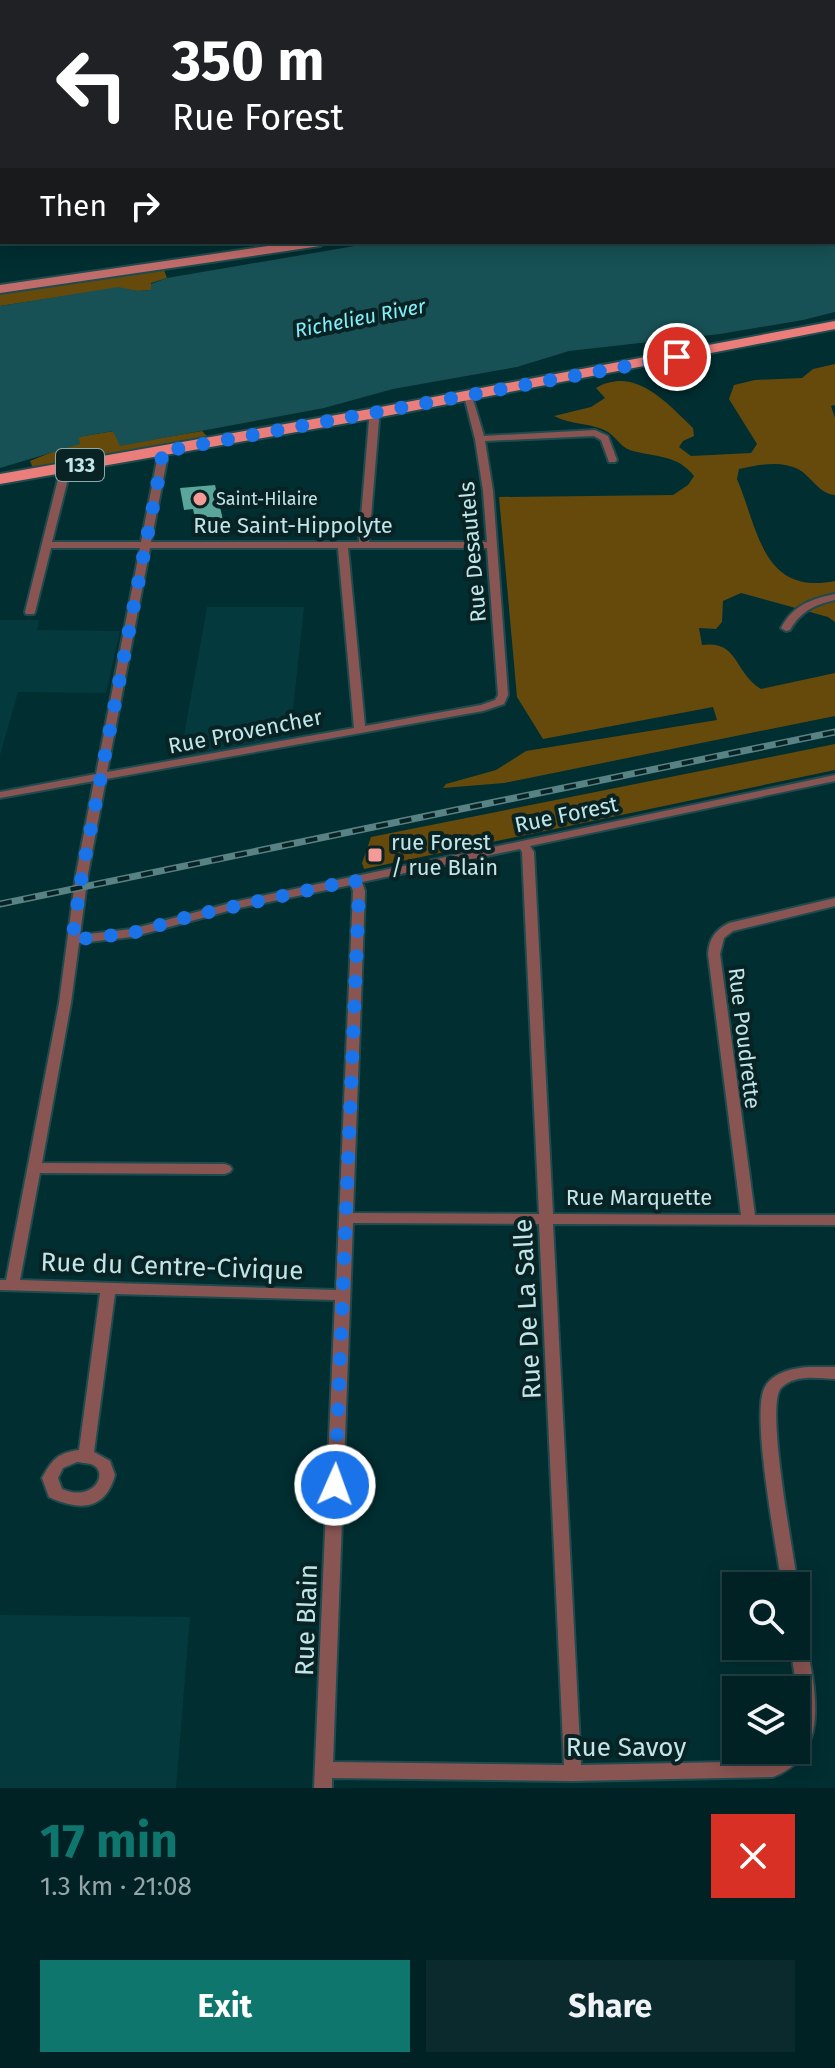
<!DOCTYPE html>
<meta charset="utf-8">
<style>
:root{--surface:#002225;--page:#0a2a2d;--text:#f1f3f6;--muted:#95a4a7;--line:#223f42;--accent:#0f766e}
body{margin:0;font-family:"Fira Sans",sans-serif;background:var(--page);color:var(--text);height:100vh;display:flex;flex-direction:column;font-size:30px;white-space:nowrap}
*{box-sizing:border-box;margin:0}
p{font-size:26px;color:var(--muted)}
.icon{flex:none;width:44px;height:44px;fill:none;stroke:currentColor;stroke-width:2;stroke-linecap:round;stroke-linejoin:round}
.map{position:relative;height:1788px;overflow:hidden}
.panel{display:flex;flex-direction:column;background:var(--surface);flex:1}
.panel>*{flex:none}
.banner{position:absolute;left:0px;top:0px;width:836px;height:244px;box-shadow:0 4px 20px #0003,0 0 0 2px var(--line);background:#202124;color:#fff;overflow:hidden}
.buttons{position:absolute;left:722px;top:1572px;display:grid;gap:16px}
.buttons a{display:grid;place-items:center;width:88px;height:88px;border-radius:0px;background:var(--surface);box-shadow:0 4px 20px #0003,0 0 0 2px var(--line);font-size:40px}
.pin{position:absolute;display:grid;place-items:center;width:68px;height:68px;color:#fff;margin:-34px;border:4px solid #fff;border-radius:50%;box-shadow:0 2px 8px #0007}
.me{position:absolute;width:88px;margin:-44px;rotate:2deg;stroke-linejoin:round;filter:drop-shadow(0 0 6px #0008)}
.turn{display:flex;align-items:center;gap:28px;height:168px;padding:0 40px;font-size:36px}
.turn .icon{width:104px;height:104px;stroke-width:2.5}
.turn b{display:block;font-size:56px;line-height:68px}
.then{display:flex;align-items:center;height:76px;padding:0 40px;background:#0003;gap:16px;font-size:30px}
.round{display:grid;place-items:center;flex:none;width:84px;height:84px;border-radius:0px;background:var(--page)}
.overview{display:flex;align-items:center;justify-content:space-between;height:136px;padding:0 40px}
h1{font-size:48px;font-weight:700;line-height:60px;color:var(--accent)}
.cta{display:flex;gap:16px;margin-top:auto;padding:16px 40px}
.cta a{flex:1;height:92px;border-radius:0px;background:var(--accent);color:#fff;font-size:32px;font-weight:700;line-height:92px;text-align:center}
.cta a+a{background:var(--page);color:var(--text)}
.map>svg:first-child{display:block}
</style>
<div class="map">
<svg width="835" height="1788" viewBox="0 0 835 1788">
<rect width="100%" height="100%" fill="#002e31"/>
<g fill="#043a3e">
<path d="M207 607H304L290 738 180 758Z"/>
<path d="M0 620H39L37 630 120 631 106 693 18 692 0 755Z"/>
<path d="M0 1615 190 1617 176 1788H0Z"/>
</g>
<g fill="#654a0c">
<path d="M164 270 167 278 151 283 152 290 138 291 117 288 0 306V294C55 286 107 279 164 270Z"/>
<path d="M835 364V405L831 406 835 418V495C819 494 811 476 798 469 780 460 758 465 739 469L737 479C758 528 762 596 835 581V622L828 617 741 593 723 601 722 622 716 629 699 628 702 645C739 640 734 673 761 689L835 673V716L504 783 443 788 446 784 496 770 526 751 717 720 713 707 543 739 517 697 499 497 673 495 688 485 694 476C678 455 656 457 633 451 622 449 617 438 608 432 593 423 571 425 554 416L591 407 605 398 596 388C635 365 668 404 693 428L694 436 683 441 679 447 691 456 751 453 757 444 729 399 734 385 755 380 802 378 813 369Z"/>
<path d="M114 431 121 445 202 431 212 441 34 471 30 461 62 448 79 444 78 437Z"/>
<path d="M835 744V770L364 869 362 863 371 837Z"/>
</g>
<path fill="#175155" d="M835 148V312L803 320 720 334 569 351 517 367 393 389 324 408 120 446 113 431 79 437 80 444 0 468V306L118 287 138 291 151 290V284L167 278 378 242H834Z"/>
<path fill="#5aa69a" d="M215 485 223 520 196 523 193 509 184 510 180 488Z"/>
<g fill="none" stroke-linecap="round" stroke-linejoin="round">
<defs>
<g id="street">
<rect x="355" y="0" width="6" height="2"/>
<rect x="450" y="0" width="6" height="2"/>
<rect x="554" y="0" width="6" height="2"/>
<rect x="659" y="0" width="6" height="2"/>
<path d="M762 0H768L769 2H763Z"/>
<rect x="0" y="12" width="2" height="4"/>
<rect x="834" y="57" width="1" height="4"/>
<path d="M0 89H2L1 97H0Z"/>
<rect x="834" y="93" width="1" height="4"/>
<rect x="0" y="152" width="2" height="4"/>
<path d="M468 393 472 396 484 436 595 430 608 436 617 460 615 462H609L601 440 594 436 485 441 493 491 508 695 504 704 483 711 106 779 88 874 80 935 132 929 238 901 835 775V781L530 846 534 852 553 1214 741 1215 708 954C709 939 715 930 729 923L835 898V906L733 931 724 938 720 954 755 1215H835V1225L553 1224 581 1765 771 1761 787 1750H796L800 1709 790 1646H796V1624L802 1626 804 1631C813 1682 835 1753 773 1777L573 1781 332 1778V1788H314L335 1300 115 1294 94 1452 110 1461 115 1475C105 1511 79 1511 49 1497L42 1478C52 1460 57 1453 79 1450L100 1293 0 1290V1280H6L59 1003 76 874 94 781 0 798V792L96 774 140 548H51L35 612 34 614H26L25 612 61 467 66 464 71 467 52 542H141L157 460 155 452 160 449 165 452 167 460 151 542H359L369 420 365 414 370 411 373 412 379 420 369 542H487L483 491 475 439 464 396ZM150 548H338L354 728 107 772ZM348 548H487L498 695 495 700 481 705 365 726ZM520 849 522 852 539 1214 353 1213 365 891 362 882ZM351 885 353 891 336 1290 20 1280 40 1173 225 1174 230 1172 232 1169 230 1166 225 1164 42 1163 71 1003 79 943 132 937 239 908ZM353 1223 539 1224 564 1765 333 1762ZM77 1462C79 1462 90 1464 91 1464 111 1472 93 1503 62 1489L58 1478 63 1468Z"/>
<path d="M835 594V600C814 605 801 611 790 630L786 631 781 628C793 605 811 599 835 594Z"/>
<path d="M809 1367H835V1379C818 1378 794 1374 781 1388 765 1406 794 1556 798 1586L796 1590V1586H782C777 1550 750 1412 765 1387 773 1372 794 1368 809 1367Z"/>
</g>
<g id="secondary">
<path d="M835 134V141H834V134Z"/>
<path d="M296 242H326L320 246 0 293V285Z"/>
</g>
<path id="primary" d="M835 321V329L370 419 0 484V474L370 409Z"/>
</defs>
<use href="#street" stroke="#1f4b4e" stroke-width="4"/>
<use href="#secondary" stroke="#1f4b4e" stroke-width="4"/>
<use href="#primary" stroke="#1f4b4e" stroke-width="4"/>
<use href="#street" fill="#895552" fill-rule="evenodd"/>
<use href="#secondary" fill="#c06c6a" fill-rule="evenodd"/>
<use href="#primary" fill="#eb7e7b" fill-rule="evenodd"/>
<defs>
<path id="rail" d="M0 904 835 732"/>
</defs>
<use href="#rail" stroke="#598285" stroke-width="7"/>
<use href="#rail" stroke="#092224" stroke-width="4" stroke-dasharray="12" stroke-linecap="butt"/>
</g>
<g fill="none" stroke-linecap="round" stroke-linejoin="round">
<path stroke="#1a73e8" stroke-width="14" stroke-dasharray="0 25.2" d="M335 1485 359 891 355 880 191 916 132 933 72 940 82 874 162 460 160 452 677 357"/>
</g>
<g fill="#f59b97" stroke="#092224" stroke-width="3">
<circle cx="200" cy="499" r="8"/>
<rect x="367" y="847" width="16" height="16" rx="4"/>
</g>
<g text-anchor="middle" stroke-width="8" stroke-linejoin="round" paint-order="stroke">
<g font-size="18" fill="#c1e6e9" stroke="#092224" text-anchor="start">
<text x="216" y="505">Saint-Hilaire</text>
</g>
<g font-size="20" font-style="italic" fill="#82f0f9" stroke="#092224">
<text transform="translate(360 318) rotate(-11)" y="7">Richelieu River</text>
</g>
<rect fill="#092224" stroke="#8aabae" stroke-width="2" x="56" y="449" width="48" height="32" rx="6"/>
<g font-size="20" font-weight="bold" fill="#c1e6e9">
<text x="80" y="472">133</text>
</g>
<g font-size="22" fill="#c1e6e9" stroke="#092224">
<text x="293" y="533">Rue Saint-Hippolyte</text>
<text transform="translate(472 552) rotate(-95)" y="8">Rue Desautels</text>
<text transform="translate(245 731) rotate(-11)" y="8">Rue Provencher</text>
<text transform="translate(566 814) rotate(-12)" y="8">Rue Forest</text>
<text transform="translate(745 1038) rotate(83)" y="8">Rue Poudrette</text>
<text x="639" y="1205">Rue Marquette</text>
</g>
<g font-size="22" fill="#c1e6e9" stroke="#092224" text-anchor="start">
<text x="391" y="850">rue Forest<tspan x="391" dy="25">/ rue Blain</tspan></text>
</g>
<g font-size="26" fill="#c1e6e9" stroke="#092224">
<text transform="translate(172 1266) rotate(2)" y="9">Rue du Centre-Civique</text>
<text transform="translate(527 1309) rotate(-93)" y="9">Rue De La Salle</text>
<text transform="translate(306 1620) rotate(-88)" y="9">Rue Blain</text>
<text x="626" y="1756">Rue Savoy</text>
</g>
</g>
</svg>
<div class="buttons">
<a><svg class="icon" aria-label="search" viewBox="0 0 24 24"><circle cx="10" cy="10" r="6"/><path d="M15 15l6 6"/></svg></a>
<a><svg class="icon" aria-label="layers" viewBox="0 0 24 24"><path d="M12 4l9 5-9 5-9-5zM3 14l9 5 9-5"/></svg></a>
</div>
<div class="pin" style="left:677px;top:357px;background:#d93025"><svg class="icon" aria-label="arrive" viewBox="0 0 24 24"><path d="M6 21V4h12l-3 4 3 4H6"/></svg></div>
<svg class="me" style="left:335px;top:1485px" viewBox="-20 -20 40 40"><circle r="17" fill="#1a73e8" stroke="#fff" stroke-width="3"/><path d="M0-11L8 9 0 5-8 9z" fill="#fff"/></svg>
<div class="banner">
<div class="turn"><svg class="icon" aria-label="left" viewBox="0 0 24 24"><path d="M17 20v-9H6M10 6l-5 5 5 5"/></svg><div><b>350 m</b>Rue Forest</div></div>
<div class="then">Then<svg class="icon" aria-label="right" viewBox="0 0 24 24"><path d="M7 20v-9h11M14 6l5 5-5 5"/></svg></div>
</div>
</div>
<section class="panel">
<div class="overview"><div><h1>17 min</h1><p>1.3 km · 21:08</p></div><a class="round" style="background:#d93025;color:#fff"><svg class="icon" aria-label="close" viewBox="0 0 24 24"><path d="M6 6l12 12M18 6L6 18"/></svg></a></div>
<div class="cta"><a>Exit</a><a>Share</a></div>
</section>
